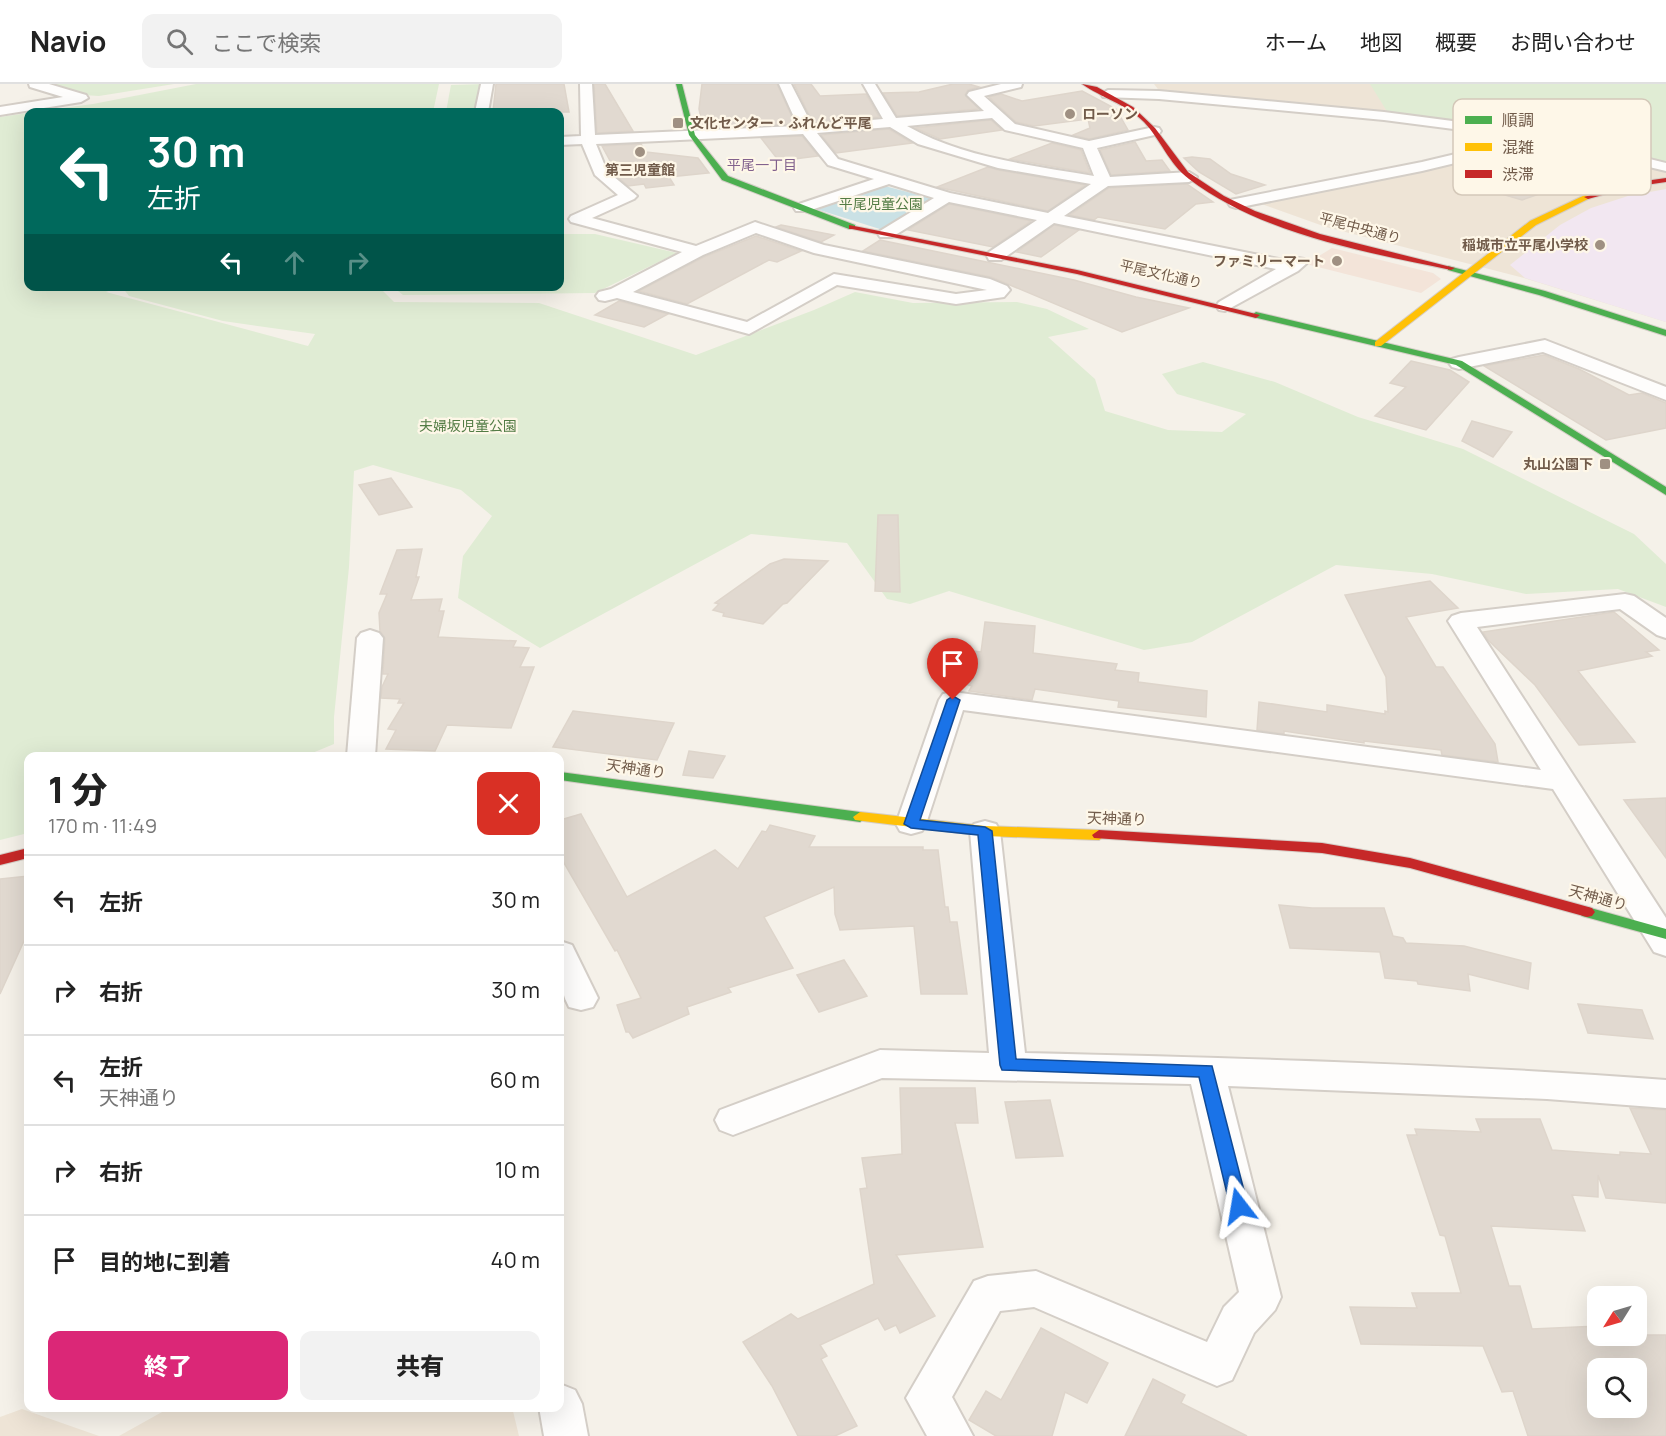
<!DOCTYPE html>
<html lang="ja">
<meta charset="utf-8">
<style>
:root{--surface:#fff;--page:#f2f2f2;--text:#222;--muted:#767676;--line:#e0e0e0;--accent:#db2777}
body{margin:0;font-family:Manrope,"Noto Sans JP",sans-serif;background:var(--page);color:var(--text);height:100vh;display:flex;flex-direction:column;font-size:22px;white-space:nowrap}
*{box-sizing:border-box;margin:0}
p{font-size:20px;color:var(--muted)}
.icon{flex:none;width:33px;height:33px;fill:none;stroke:currentColor;stroke-width:2;stroke-linecap:round;stroke-linejoin:round}
.map{position:relative;flex:1;overflow:hidden}
.panel{position:absolute;left:24px;top:668px;width:540px;height:660px;display:flex;flex-direction:column;background:var(--surface);border-radius:12px;box-shadow:0 6px 24px #0002}
.panel>*{flex:none}
.top-card{position:absolute;left:24px;top:24px;width:540px;height:183px;border-radius:12px;box-shadow:0 6px 24px #0002;background:#00695c;color:#fff;overflow:hidden}
.needle{width:39px;rotate:233deg}
.buttons{position:absolute;left:1587px;top:1202px;display:grid;gap:12px}
.buttons a{display:grid;place-items:center;width:60px;height:60px;border-radius:12px;background:var(--surface);box-shadow:0 6px 24px #0002;font-size:30px}
.pin{position:absolute;display:grid;place-items:center;width:51px;height:51px;color:#fff;margin:-62px -26px;border-radius:50% 50% 50% 0;rotate:-45deg;box-shadow:0 0 6px #0007}
.pin .icon{rotate:45deg}
.me{position:absolute;width:66px;margin:-33px;rotate:346deg;stroke-linejoin:round;filter:drop-shadow(0 0 4px #0008)}
.turn{display:flex;align-items:center;gap:21px;height:126px;padding:0 24px;font-size:27px}
.turn .icon{width:78px;height:78px;stroke-width:2.5}
.turn b{display:block;font-size:42px;line-height:51px}
.lanes{display:flex;align-items:center;height:57px;padding:0 24px;background:#0003;justify-content:center;gap:30px;direction:ltr}
.lanes .off{opacity:.35}
.round{display:grid;place-items:center;flex:none;width:63px;height:63px;border-radius:12px;background:var(--page)}
.headline{display:flex;align-items:center;justify-content:space-between;height:102px;padding:0 24px}
h1{font-size:36px;font-weight:800;line-height:45px}
.button{display:flex;gap:12px;margin-top:auto;padding:12px 24px}
.button a{flex:1;height:69px;border-radius:12px;background:var(--accent);color:#fff;font-size:24px;font-weight:800;line-height:69px;text-align:center}
.button a+a{background:var(--page);color:var(--text)}
ul{padding:0;list-style:none}
li{display:flex;align-items:center;gap:18px;height:90px;padding:0 24px;border-top:2px solid var(--line)}
li div{flex:1}
li b{display:block;font-size:22px}
li em{font-style:normal}
header{display:flex;align-items:center;gap:36px;box-sizing:border-box;height:84px;padding:0 30px;background:var(--surface);border-bottom:2px solid var(--line)}
header strong{font-size:28px}
nav{display:flex;gap:33px;margin-inline-start:auto;font-size:21px}
.search{width:420px;height:54px;background:var(--page);display:flex;align-items:center;gap:15px;box-sizing:border-box;padding:0 21px;border-radius:12px;color:var(--muted);font-size:22px}
.map>svg:first-child{display:block}
</style>
<header>
<strong>Navio</strong>
<div class="search"><svg class="icon" aria-label="search" viewBox="0 0 24 24"><circle cx="10" cy="10" r="6"/><path d="M15 15l6 6"/></svg>ここで検索</div>
<nav><a>ホーム</a><a>地図</a><a>概要</a><a>お問い合わせ</a></nav>
</header>
<div class="map">
<svg width="1666" height="1352" viewBox="0 0 1666 1352">
<rect width="100%" height="100%" fill="#f5f1e9"/>
<g fill="#eee4d6">
<path d="M1154 0H1666V238L1524 194 1326 143 1256 118 1549 54 1161 9Z"/>
<path d="M171 1323H512L519 1352H119Z"/>
<path d="M22 1325 99 1352H0V1333Z"/>
</g>
<path fill="#f3e4d9" d="M1332 164 1433 189 1441 195 1421 209 1306 180Z"/>
<path fill="#f2e7f1" d="M1666 105V238L1525 194 1510 181 1560 141 1591 124 1628 112Z"/>
<g fill="#e0ecd4">
<path d="M44 0H174L99 12 82 11Z"/>
<path d="M196 0H439L433 28H33L93 20Z"/>
<path d="M485 0 477 28H446L451 1Z"/>
<path d="M1370 0H1666V80L1388 29Z"/>
<path d="M28 29V202L118 203 106 208 308 262 315 250 223 237 129 212 122 203 378 202 394 218 539 219 696 271 814 226 855 208 913 219 1017 218 1047 225 1089 245 1048 253 1095 295 1105 327 1168 346 1222 348 1246 330 1177 310 1162 290 1203 278 1275 298 1358 333 1463 365 1634 450 1666 480V523L1618 505 1526 510 1432 490 1336 481 1192 558 1144 566 949 507 910 520 887 515 847 459 751 450 540 564 458 514 463 472 492 432 461 406 373 381 354 387 349 483 334 633V660L305 672H28V749L0 756V33Z"/>
<path d="M560 150H595L677 169 595 209 403 211 393 203 560 202Z"/>
</g>
<path fill="#cae1e5" d="M881 101 934 115 883 146 813 124Z"/>
<g fill="#e1d9d0" stroke="#ded5cb" stroke-width="1.5" fill-rule="evenodd">
<path d="M496 0H564L569 28H493Z"/>
<path d="M594 0H605L633 47 597 49Z"/>
<path d="M702 0H777L795 40 703 44 699 25Z"/>
<path d="M794 0H811L820 12 866 10 879 33 813 39Z"/>
<path d="M953 0H969L979 3 968 6 965 11 979 25 897 32 883 9 919 8Z"/>
<path d="M1082 7 1116 25 1128 46 1089 55 1073 51 1090 44 1088 35 1034 42 1016 38 989 13 1001 10 1022 17Z"/>
<path d="M991 36 1002 46 940 55 915 44Z"/>
<path d="M889 45 912 59 836 69 821 51Z"/>
<path d="M802 52 818 72 779 77 761 54Z"/>
<path d="M1135 58 1146 77 1162 76 1170 87 1111 91 1100 66Z"/>
<path d="M1052 59 1081 66 1090 89 1010 75Z"/>
<path d="M641 60 646 68 698 74 709 89 669 93 674 101 646 104 644 100 628 102 620 95 602 62Z"/>
<path d="M1545 65 1615 84 1522 116 1457 97Z"/>
<path d="M1192 73 1210 75 1231 90 1265 101 1236 110 1199 88 1184 74Z"/>
<path d="M988 83 998 86 1085 101 1048 127 937 103Z"/>
<path d="M1187 100 1213 118 1196 120 1165 145 1098 133 1094 136 1070 131 1109 104Z"/>
<path d="M949 120 1031 137 993 163 908 146Z"/>
<path d="M781 141 834 151 821 158 776 143Z"/>
<path d="M1054 141 1079 146 1041 173 1017 168Z"/>
<path d="M756 152 801 167 777 178 769 176 687 220 639 207 704 173Z"/>
<path d="M880 156 1074 196 1136 213 1189 224 1122 248 991 193 863 167Z"/>
<path d="M619 217 668 230 644 243 595 231Z"/>
<path d="M1544 271 1579 285 1629 311 1642 309 1666 319V344L1606 356 1484 282Z"/>
<path d="M1411 277 1450 286 1469 298 1426 346 1375 332 1406 303 1390 299Z"/>
<path d="M1472 337 1512 348 1493 373 1462 357Z"/>
<path d="M391 394 412 423 379 431 359 401Z"/>
<path d="M878 431H898L900 508 875 507Z"/>
<path d="M422 465 416 493H419L411 516 442 515 439 527H444L438 553 516 557 513 563 529 564 520 583H534L511 644 447 641 435 667 386 665 396 646 388 645 404 619H398L400 615 381 614 382 603 388 590H383L385 554 380 547 379 529 387 510H380L397 466Z"/>
<path d="M784 475 828 477 787 519 783 520 763 540 723 532 724 529 713 526 719 520 715 519 770 480Z"/>
<path d="M1430 497 1458 524 1406 533 1436 583H1443L1495 660 1498 678 1442 671 1441 666 1364 657V659L1284 647V650L1257 646 1259 618 1327 628V621L1385 630V627L1388 628 1386 593 1345 511Z"/>
<path d="M1614 528 1659 566 1646 568 1652 572 1578 587 1635 658 1579 661 1535 601 1488 556 1483 548Z"/>
<path d="M985 538 1035 542 1033 569 1117 580 1115 586 1139 589 1138 598 1207 607 1206 633 1118 623 1119 617 1035 605 1032 616 969 607 972 602 961 599 974 567 981 568Z"/>
<path d="M573 627 674 639 657 676 553 663Z"/>
<path d="M689 667 725 672 713 694 683 691Z"/>
<path d="M1666 714V774L1624 716Z"/>
<path d="M581 730 627 813 715 766 738 785 762 747 766 748 770 741 815 752 809 763H923V766H938L945 823H948L950 838H957L967 910H921L914 842 840 846 835 830 834 803 764 833 793 884 728 904 731 908 687 923 689 930 633 954 629 948H626L617 921 641 914 617 866 615 867 560 772V736Z"/>
<path d="M28 792V848L0 910V795Z"/>
<path d="M1279 821 1312 824H1384L1393 852 1403 854 1406 859 1464 862 1531 879 1528 905 1468 890 1470 907 1418 900 1417 897 1385 894 1380 868 1290 864Z"/>
<path d="M844 876 867 912 819 928 797 891Z"/>
<path d="M1578 920 1642 926 1653 955 1588 949Z"/>
<path d="M900 1004H975L978 1039H955L983 1163 896 1171 935 1232 900 1249 896 1241 885 1246 878 1234 820 1261 827 1272 821 1275 857 1342 835 1352H798L772 1302 743 1258 791 1230 798 1235 874 1200 860 1105 867 1104 862 1074 902 1070Z"/>
<path d="M1050 1016 1063 1072 1016 1074 1005 1018Z"/>
<path d="M1630 1024 1666 1026V1119L1606 1114 1598 1091V1113L1572 1111 1585 1147 1491 1142 1509 1202H1520L1532 1245 1598 1242V1251H1666V1352H1528L1513 1307 1502 1308 1483 1262 1361 1260 1350 1223 1417 1224 1412 1209H1461L1445 1152 1440 1151 1407 1051H1417L1415 1045 1481 1048 1476 1035H1540L1552 1066 1620 1071V1068L1651 1070ZM1598 1284H1636V1323H1598Z"/>
<path d="M1041 1244 1108 1279 1087 1319 1065 1308 1052 1352H996L969 1336 986 1307 1001 1316Z"/>
<path d="M1153 1295 1185 1311 1181 1319 1247 1352H1125Z"/>
</g>
<g fill="none" stroke-linecap="round" stroke-linejoin="round">
<defs>
<g id="street">
<path d="M29 0H49L86 11 88 14 81 18 0 31V23L63 13 30 3Z"/>
<path d="M481 0H493L488 28H475Z"/>
<path d="M580 0H592L595 51 798 42 779 0H791L812 41 883 35 863 0H875L896 34 984 27 967 11 969 8 1001 0H1022L1021 3 984 12 1015 40 1089 57 1154 43 1159 44 1161 47 1159 50 1097 64 1110 93 1189 88 1197 93 1189 98 1108 102 1064 132 1289 177 1298 174 1304 175 1307 179 1298 187 1225 227 1219 226 1216 222 1219 218 1276 185 1054 139 1001 176H989L987 172 989 168 1037 136 949 118 892 153H880L878 150 880 147 934 114 889 100 808 127H796L794 124 796 121 874 95 828 81 803 50 596 60 607 87 637 112 634 115 592 134 696 162 755 138 824 161 990 195 1007 202 1010 206 1004 213 956 220 837 201 749 250 617 214 605 217 599 216 596 212 599 208 611 205 682 168 571 138 569 135 571 132 618 111 595 91 582 60 560 61V53L581 52ZM992 34 1005 46 1083 64 1094 92C1031 81 963 74 907 42ZM890 43 918 60 998 84 1091 100 1048 129 950 109 838 75 817 49ZM756 149 814 169 987 206 956 210 834 190 747 238 633 208 703 171Z"/>
<path d="M1108 6 1159 7 1384 28 1544 49 1666 79V87L1540 57 1538 59 1422 87 1236 124 1230 122 1228 119 1230 116 1422 78 1523 54 1384 36 1159 15 1103 13 1101 10Z"/>
<path d="M1545 256 1666 303V316L1543 268 1459 285 1452 283 1449 279 1452 275 1459 273Z"/>
<path d="M1625 510 1634 512 1666 534V554L1657 551 1620 525 1477 543 1666 834V872L1654 868 1553 705 963 626 926 740 922 747 911 750 900 747 896 740 939 616 943 610 953 608 1541 686 1448 537 1452 532 1461 529Z"/>
<path d="M370 546 379 549 383 554 375 672H347L357 554 361 549Z"/>
<path d="M985 737 996 740 1000 747 1025 969C1238 974 1453 980 1666 996V1024L1547 1015 1228 1002 1281 1213 1275 1226 1254 1249 1232 1296 1217 1302 1034 1223 1000 1227 952 1313 973 1352H927L906 1314 974 1197 988 1192 1036 1187 1207 1258 1224 1223 1239 1208 1191 1000 882 994 733 1051 720 1046 715 1036 720 1026 880 966 989 969 970 747 974 740Z"/>
<path d="M560 857 572 861 598 914 593 923 581 926 569 923C558 903 558 880 560 857Z"/>
<path d="M560 1300 575 1306 582 1320 588 1352H544L539 1323H560Z"/>
</g>
<g id="fast">
<path d="M676 0H682L695 51 728 92 855 141V145H849L722 96 689 51Z"/>
<path d="M1448 182 1545 207 1666 246V252L1539 211 1448 186Z"/>
<path d="M1256 228 1462 277 1666 403V411L1456 281 1253 233 1252 231Z"/>
<path d="M560 688 860 728 867 733 860 738 560 696Z"/>
<path d="M1587 823 1666 845V855L1582 832 1579 828 1582 824Z"/>
</g>
<g id="slow">
<path d="M1585 111 1592 113 1536 141 1381 262H1375V258L1530 137Z"/>
<path d="M860 728 985 742 1099 746 1106 751 1099 756 985 752 855 736 853 733Z"/>
</g>
<g id="jam">
<path d="M1082 0 1097 3 1133 23 1155 44 1188 88 1224 112 1255 127 1320 150 1455 184 1451 186C1362 167 1264 151 1189 95 1169 80 1161 56 1144 38 1126 20 1102 14 1082 0Z"/>
<path d="M1666 94V98L1632 103 1588 115 1584 113 1631 99Z"/>
<path d="M849 141 1077 186 1260 231 1256 234 1077 190 852 145H849Z"/>
<path d="M1099 746 1322 759 1410 774 1592 824 1595 828 1592 832 1587 833 1410 784 1322 769 1094 754 1092 751Z"/>
<path d="M28 764V774L0 781V771Z"/>
</g>
</defs>
<use href="#street" stroke="#d4cec7" stroke-width="4"/>
<use href="#fast" stroke="#d5cec7" stroke-width="2"/>
<use href="#slow" stroke="#d5cec7" stroke-width="2"/>
<use href="#jam" stroke="#d5cec7" stroke-width="2"/>
<use href="#street" fill="#fefdfc" fill-rule="evenodd"/>
<use href="#fast" fill="#4caf50" fill-rule="evenodd"/>
<use href="#slow" fill="#ffc107" fill-rule="evenodd"/>
<use href="#jam" fill="#c62828" fill-rule="evenodd"/>
</g>
<path fill="#1a73e8" stroke="#114b97" stroke-width="1.5" d="M953 612 960 616 920 736 985 743 992 747 1016 975 1212 982 1248 1122 1246 1128 1239 1130 1233 1128 1230 1122 1199 993 1002 986 1000 981 978 751 911 744 904 740 947 616Z"/>
<g fill="#9f9082" stroke="#fef7e8" stroke-width="2">
<circle cx="1070" cy="30" r="6"/>
<rect x="672" y="33" width="12" height="12" rx="3"/>
<circle cx="640" cy="68" r="6"/>
<circle cx="1600" cy="161" r="6"/>
<circle cx="1337" cy="177" r="6"/>
<rect x="1599" y="374" width="12" height="12" rx="3"/>
</g>
<g text-anchor="middle" stroke-width="4.5" stroke-linejoin="round" paint-order="stroke">
<g font-size="14" font-weight="bold" fill="#715b4a" stroke="#fef7e8" text-anchor="end">
<text x="1082" y="35" text-anchor="start">ローソン</text>
<text x="690" y="44" text-anchor="start">文化センター・ふれんど平尾</text>
<text x="640" y="91" text-anchor="middle">第三児童館</text>
<text x="1588" y="166">稲城市立平尾小学校</text>
<text x="1325" y="182">ファミリーマート</text>
<text x="1593" y="385">丸山公園下</text>
</g>
<g font-size="14" fill="#82628e" stroke="#fef7e8">
<text x="762" y="86">平尾一丁目</text>
</g>
<g font-size="14" fill="#537c45" stroke="#fef7e8">
<text x="881" y="125">平尾児童公園</text>
<text x="468" y="347">夫婦坂児童公園</text>
</g>
<g font-size="14" fill="#715b4a" stroke="#fef7e8">
<text transform="translate(1360 144) rotate(15)" y="5">平尾中央通り</text>
<text transform="translate(1161 190) rotate(13)" y="5">平尾文化通り</text>
</g>
<g font-size="15" fill="#715b4a" stroke="#fef7e8">
<text transform="translate(636 685) rotate(8)" y="5">天神通り</text>
<text transform="translate(1117 735) rotate(2)" y="5">天神通り</text>
<text transform="translate(1598 814) rotate(15)" y="5">天神通り</text>
</g>
</g>
<rect x="1453" y="15" width="198" height="96" rx="9" fill="#fef7e8" stroke="#d4c8b9" stroke-width="1.5"/>
<rect x="1465" y="32" width="27" height="8" fill="#4caf50"/>
<rect x="1465" y="59" width="27" height="8" fill="#ffc107"/>
<rect x="1465" y="86" width="27" height="8" fill="#c62828"/>
<g font-size="16" fill="#715b4a">
<text x="1502" y="42">順調</text>
<text x="1502" y="69">混雑</text>
<text x="1502" y="96">渋滞</text>
</g>
</svg>
<div class="buttons">
<a><svg class="needle" viewBox="-14 -14 28 28"><path d="M0-13l5 13h-10z" fill="#e53935"/><path d="M0 13l5-13h-10z" fill="#767676"/></svg></a>
<a><svg class="icon" aria-label="search" viewBox="0 0 24 24"><circle cx="10" cy="10" r="6"/><path d="M15 15l6 6"/></svg></a>
</div>
<div class="pin" style="left:953px;top:616px;background:#d93025"><svg class="icon" aria-label="arrive" viewBox="0 0 24 24"><path d="M6 21V4h12l-3 4 3 4H6"/></svg></div>
<svg class="me" style="left:1239px;top:1122px" viewBox="-20 -20 40 40"><path d="M0-17L14 15 0 8-14 15z" fill="#1a73e8" stroke="#fff" stroke-width="4"/></svg>
<div class="top-card">
<div class="turn"><svg class="icon" aria-label="left" viewBox="0 0 24 24"><path d="M17 20v-9H6M10 6l-5 5 5 5"/></svg><div><b>30 m</b>左折</div></div>
<div class="lanes"><svg class="icon" aria-label="left" viewBox="0 0 24 24"><path d="M17 20v-9H6M10 6l-5 5 5 5"/></svg><svg class="icon off" aria-label="ahead" viewBox="0 0 24 24"><path d="M12 20V5M6 11l6-6 6 6"/></svg><svg class="icon off" aria-label="right" viewBox="0 0 24 24"><path d="M7 20v-9h11M14 6l5 5-5 5"/></svg></div>
</div>
<section class="panel">
<div class="headline"><div><h1>1 分</h1><p>170 m · 11:49</p></div><a class="round" style="background:#d93025;color:#fff"><svg class="icon" aria-label="close" viewBox="0 0 24 24"><path d="M6 6l12 12M18 6L6 18"/></svg></a></div>
<ul>
<li><svg class="icon" aria-label="left" viewBox="0 0 24 24"><path d="M17 20v-9H6M10 6l-5 5 5 5"/></svg><div><b>左折</b></div><em>30 m</em></li>
<li><svg class="icon" aria-label="right" viewBox="0 0 24 24"><path d="M7 20v-9h11M14 6l5 5-5 5"/></svg><div><b>右折</b></div><em>30 m</em></li>
<li><svg class="icon" aria-label="left" viewBox="0 0 24 24"><path d="M17 20v-9H6M10 6l-5 5 5 5"/></svg><div><b>左折</b><p>天神通り</p></div><em>60 m</em></li>
<li><svg class="icon" aria-label="right" viewBox="0 0 24 24"><path d="M7 20v-9h11M14 6l5 5-5 5"/></svg><div><b>右折</b></div><em>10 m</em></li>
<li><svg class="icon" aria-label="arrive" viewBox="0 0 24 24"><path d="M6 21V4h12l-3 4 3 4H6"/></svg><div><b>目的地に到着</b></div><em>40 m</em></li>
</ul>
<div class="button"><a>終了</a><a>共有</a></div>
</section>
</div>
